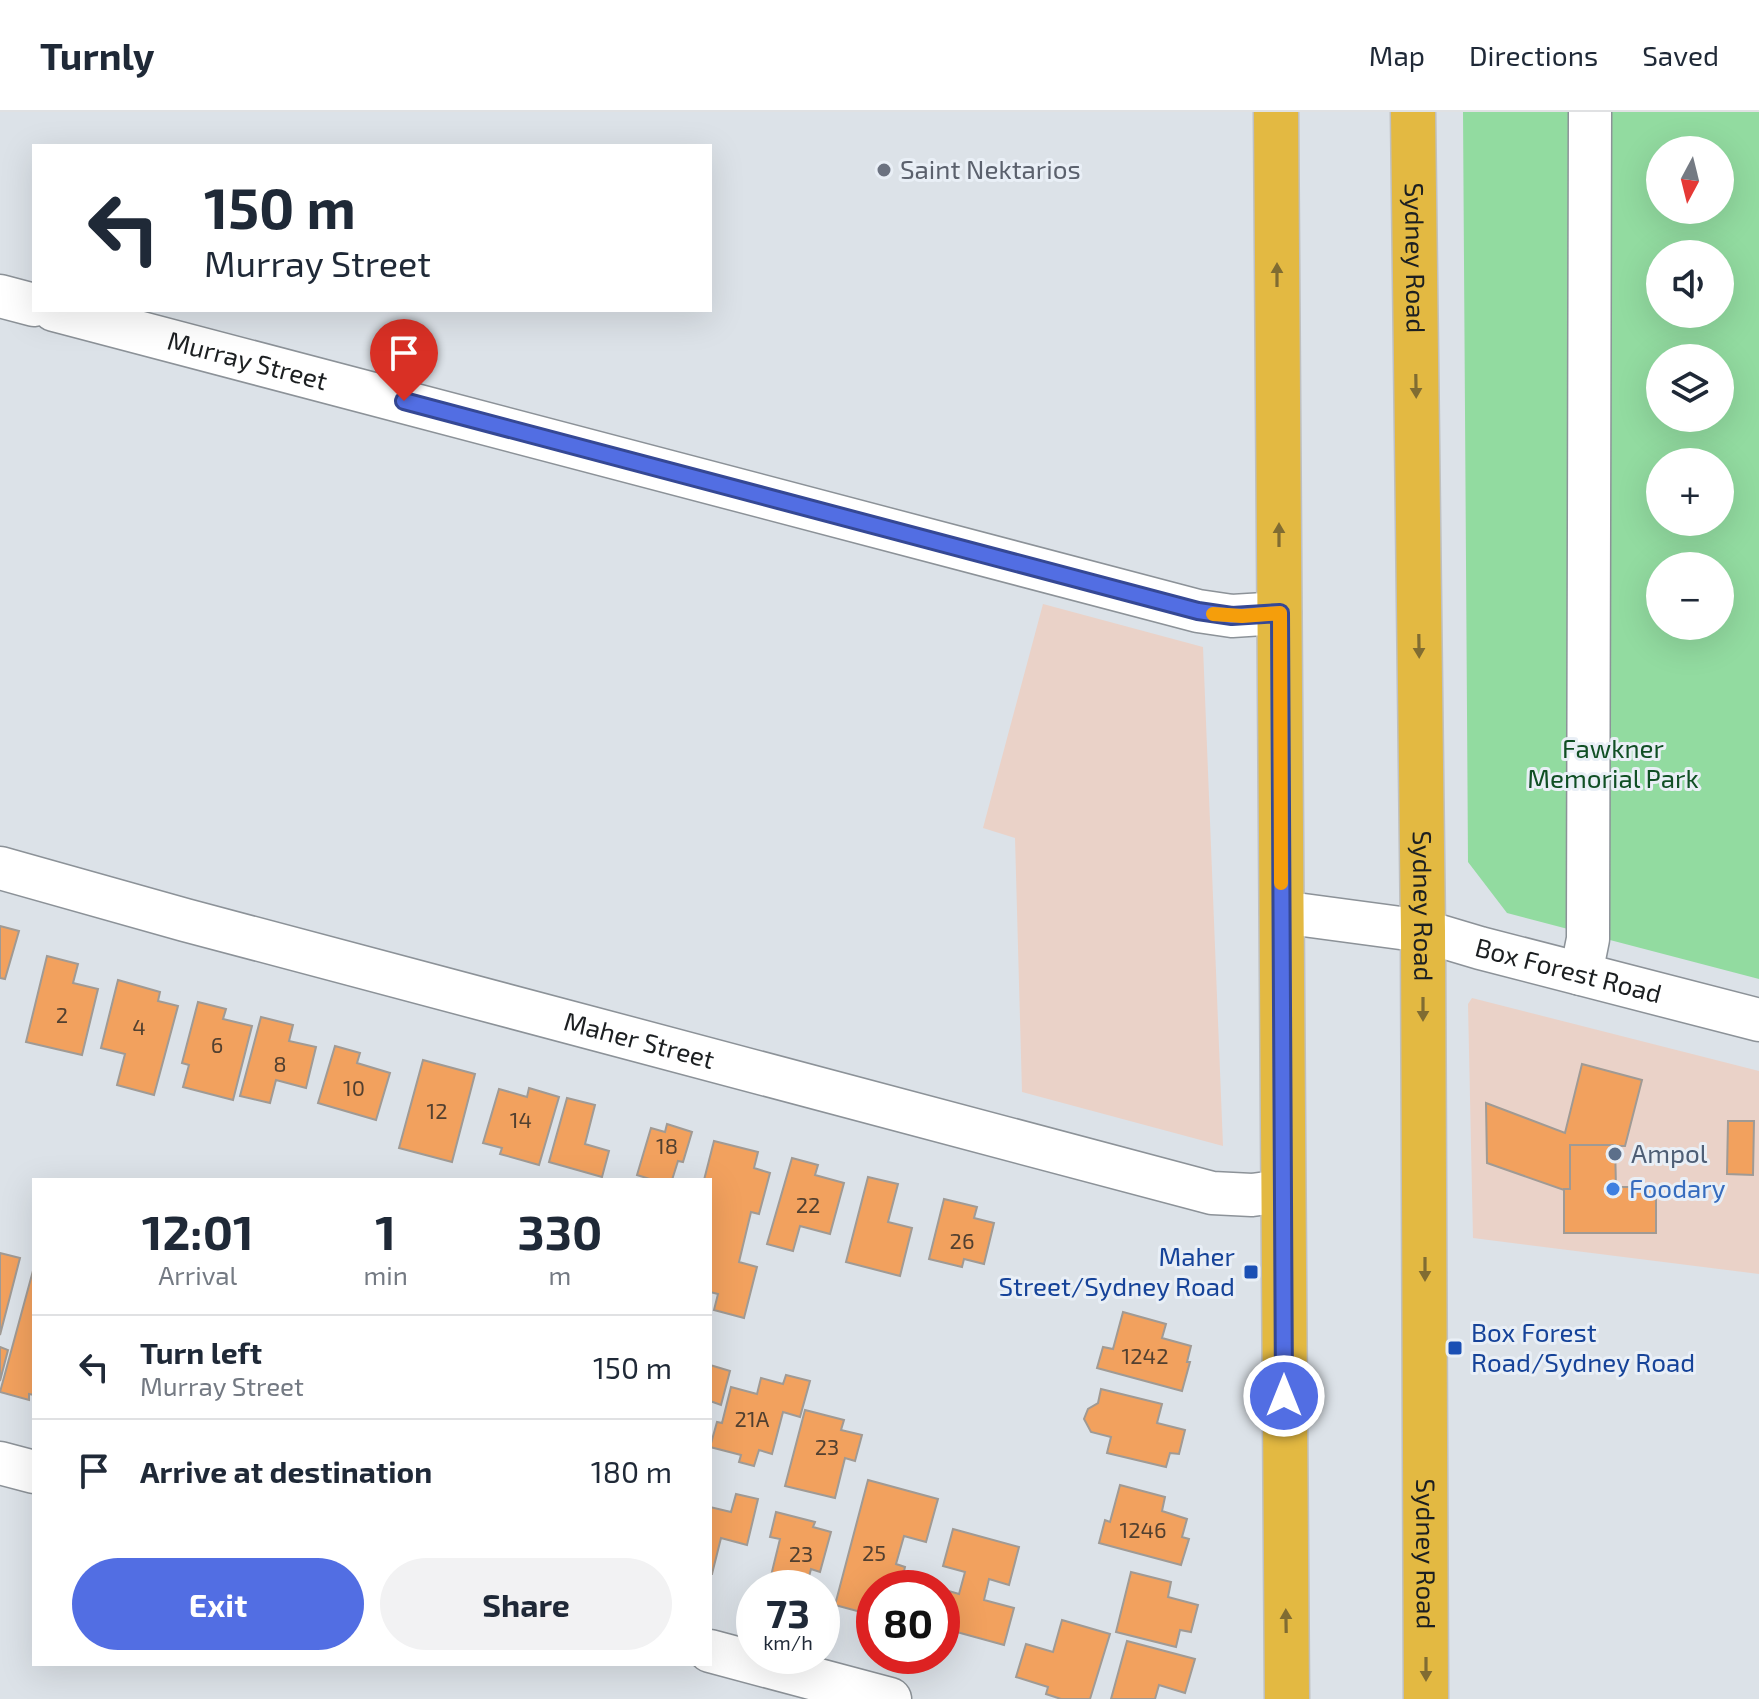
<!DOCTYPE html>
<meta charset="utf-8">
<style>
:root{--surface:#fff;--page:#f2f2f3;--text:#1f2937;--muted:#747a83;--line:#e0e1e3;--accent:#526ee3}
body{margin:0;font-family:"Exo 2",sans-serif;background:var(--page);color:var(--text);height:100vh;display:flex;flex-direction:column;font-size:30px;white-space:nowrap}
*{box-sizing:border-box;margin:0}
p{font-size:26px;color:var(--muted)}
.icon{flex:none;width:44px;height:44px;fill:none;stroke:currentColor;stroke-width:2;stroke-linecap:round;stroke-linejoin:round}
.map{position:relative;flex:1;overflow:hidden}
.sheet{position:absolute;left:32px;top:1066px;width:680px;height:488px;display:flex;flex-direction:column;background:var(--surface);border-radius:0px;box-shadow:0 8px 32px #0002}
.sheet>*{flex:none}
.top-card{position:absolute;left:32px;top:32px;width:680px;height:168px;border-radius:0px;box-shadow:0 8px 32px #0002;background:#fff;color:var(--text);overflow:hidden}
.needle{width:52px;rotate:187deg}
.buttons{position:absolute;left:1646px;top:24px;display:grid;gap:16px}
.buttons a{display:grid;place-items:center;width:88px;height:88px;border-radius:50%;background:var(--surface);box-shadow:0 8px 32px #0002;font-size:40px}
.speed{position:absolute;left:736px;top:1458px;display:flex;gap:16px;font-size:40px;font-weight:700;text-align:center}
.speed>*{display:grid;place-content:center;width:104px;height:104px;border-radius:50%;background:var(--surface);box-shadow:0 8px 32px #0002;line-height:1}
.speed small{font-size:20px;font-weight:400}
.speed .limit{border:12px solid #d22;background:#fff;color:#111}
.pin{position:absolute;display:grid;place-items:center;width:68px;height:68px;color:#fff;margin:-82px -34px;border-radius:50% 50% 50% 0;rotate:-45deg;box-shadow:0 0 8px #0007}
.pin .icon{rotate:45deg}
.me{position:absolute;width:88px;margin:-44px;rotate:0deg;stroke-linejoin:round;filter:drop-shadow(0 0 6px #0008)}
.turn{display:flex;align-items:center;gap:28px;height:168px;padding:0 40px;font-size:36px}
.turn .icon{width:104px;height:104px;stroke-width:2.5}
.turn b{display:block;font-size:56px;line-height:68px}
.eta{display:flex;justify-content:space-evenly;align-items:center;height:136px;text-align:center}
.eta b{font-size:48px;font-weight:700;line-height:56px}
.button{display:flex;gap:16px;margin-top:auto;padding:16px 40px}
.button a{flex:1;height:92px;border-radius:48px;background:var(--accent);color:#fff;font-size:32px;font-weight:700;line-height:92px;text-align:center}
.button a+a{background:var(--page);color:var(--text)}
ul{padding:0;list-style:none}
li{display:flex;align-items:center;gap:24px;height:104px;padding:0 40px;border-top:2px solid var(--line)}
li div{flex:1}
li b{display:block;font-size:30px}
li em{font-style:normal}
header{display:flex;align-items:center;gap:48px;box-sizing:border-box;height:112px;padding:0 40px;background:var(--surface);border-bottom:2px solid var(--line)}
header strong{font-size:38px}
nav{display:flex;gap:44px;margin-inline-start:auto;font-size:28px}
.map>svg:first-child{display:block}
</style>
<header>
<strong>Turnly</strong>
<nav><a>Map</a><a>Directions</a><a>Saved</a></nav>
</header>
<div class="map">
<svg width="1759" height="1587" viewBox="0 0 1759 1587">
<rect width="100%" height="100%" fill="#dce2e8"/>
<g fill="#ead2c8">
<path d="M1043 492 1203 535 1223 1034 1022 980 1015 726 983 716Z"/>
<path d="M1472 886 1759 959V1162L1473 1126 1468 892Z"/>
</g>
<path fill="#92dba0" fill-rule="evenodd" d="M1463 0H1759V867L1507 801 1468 750ZM1660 38H1720V98H1660ZM1660 142H1720V202H1660ZM1660 246H1720V306H1660ZM1660 350H1720V410H1660ZM1660 454H1720V514H1660Z"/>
<g fill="#f2a15e" stroke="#a09a94" stroke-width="2">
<path d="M0 814 19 819 5 867 0 866Z"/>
<path d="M47 844 78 852 73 871 98 877 82 943 26 930Z"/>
<path d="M118 868 160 880 158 889 178 894 154 983 117 973 125 942 101 936Z"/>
<path d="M198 890 226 897 223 907 252 914 233 988 183 975 189 953 182 951Z"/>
<path d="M261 905 293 913 289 929 316 935 306 976 276 968 270 991 240 984Z"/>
<path d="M335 934 360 941 357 951 390 961 376 1008 318 991Z"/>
<path d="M423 948 475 962 452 1050 399 1036Z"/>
<path d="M1582 952 1642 968 1625 1034 1570 1033V1077L1564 1078 1487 1051 1486 991 1565 1021Z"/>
<path d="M529 976 559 985 539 1053 500 1042 502 1036 483 1031 499 977 527 985Z"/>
<path d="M567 986 595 993 585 1032 609 1039 602 1065 549 1050Z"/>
<path d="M1728 1009H1754L1753 1063 1727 1062Z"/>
<path d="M667 1012 692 1020 683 1050 678 1049 672 1068H653L637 1063 651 1016 665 1020Z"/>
<path d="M714 1029 758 1040 754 1056 770 1061 759 1102 751 1100 739 1150 757 1155 744 1206 714 1198 718 1182 710 1180V1068H704Z"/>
<path d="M1570 1033H1615L1616 1075H1656V1121H1564V1077H1570Z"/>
<path d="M792 1046 818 1053 815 1063 844 1071 830 1122 800 1114 793 1139 767 1132Z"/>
<path d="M868 1065 898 1072 888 1110 912 1116 900 1164 846 1150Z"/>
<path d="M944 1087 977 1095 974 1106 994 1111 984 1152 964 1147 962 1155 929 1147Z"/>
<path d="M0 1141 20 1146 0 1223Z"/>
<path d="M34 1155V1283L29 1282V1288L0 1280Z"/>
<path d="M1123 1200 1166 1212 1162 1226 1191 1234 1187 1250H1190L1182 1279 1097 1256 1103 1235 1113 1237Z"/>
<path d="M0 1235 8 1238 0 1269Z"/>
<path d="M710 1253 730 1259 721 1293 710 1289Z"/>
<path d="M786 1263 810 1269 800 1305 783 1300 772 1342 759 1338 754 1354 739 1350 741 1343 710 1335 717 1310 722 1311 731 1275 757 1282 761 1266 783 1272Z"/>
<path d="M1101 1277 1162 1292 1157 1311 1185 1318 1179 1342 1170 1341 1166 1355 1107 1341 1111 1325 1091 1320 1084 1307 1088 1297 1098 1291Z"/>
<path d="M805 1298 844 1308 841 1318 862 1323 855 1349 845 1346 835 1386 785 1374Z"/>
<path d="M868 1368 938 1387 926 1430 904 1424 896 1452 905 1455 900 1476H874L872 1503 835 1493Z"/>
<path d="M1120 1373 1165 1385 1162 1399 1187 1407 1182 1425 1189 1427 1181 1453 1099 1431 1105 1408 1110 1410Z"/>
<path d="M736 1382 758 1387 747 1433 721 1426 712 1462H710V1395L731 1400Z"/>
<path d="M776 1400 815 1410 813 1415 831 1420 820 1460 811 1457 806 1476H768L780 1427 770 1425Z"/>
<path d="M953 1417 1019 1435 1009 1473 989 1467 984 1488 1014 1496 1004 1533 942 1516V1477L959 1482 965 1460 943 1454Z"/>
<path d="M1131 1460 1171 1470 1168 1485 1198 1493 1191 1520 1180 1518 1176 1535 1116 1520Z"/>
<path d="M1062 1508 1110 1522 1090 1587H1061L1046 1582 1048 1575 1016 1565 1026 1532 1053 1540Z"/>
<path d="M1127 1529 1195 1547 1185 1581 1159 1573 1155 1587H1111Z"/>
</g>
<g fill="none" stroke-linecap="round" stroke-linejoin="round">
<defs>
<g id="minor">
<path d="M0 184 34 193"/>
<path id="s1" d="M54 198 1198 499 1232 504 1280 501"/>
<path id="s2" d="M0 756 185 808 1212 1081 1252 1083 1282 1079"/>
<path id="s3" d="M1281 800 1423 819 1480 836 1759 908"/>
<path d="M1581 862 1588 827 1590 0"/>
<path d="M0 1351 34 1360"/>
<path d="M710 1539 890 1587"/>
</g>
<g id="highway">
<path d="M1276 0 1287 1587"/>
<path id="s4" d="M1413 0 1423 819 1426 1587"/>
</g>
</defs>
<use href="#minor" stroke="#8c9298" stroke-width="45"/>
<use href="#highway" stroke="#bfc0c1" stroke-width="47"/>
<use href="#minor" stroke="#fff" stroke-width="42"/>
<use href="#highway" stroke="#e3b942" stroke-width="44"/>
</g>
<defs><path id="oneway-solid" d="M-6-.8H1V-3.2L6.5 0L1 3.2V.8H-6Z" transform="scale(2)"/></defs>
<g fill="#806c32">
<use href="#oneway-solid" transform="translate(1277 163) rotate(-90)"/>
<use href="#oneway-solid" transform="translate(1416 274) rotate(89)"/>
<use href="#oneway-solid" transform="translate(1279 423) rotate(-90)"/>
<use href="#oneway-solid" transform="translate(1419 534) rotate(89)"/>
<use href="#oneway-solid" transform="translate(1423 897) rotate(90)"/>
<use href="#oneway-solid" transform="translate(1425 1157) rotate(90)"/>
<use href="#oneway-solid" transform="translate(1286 1509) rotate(-91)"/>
<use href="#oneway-solid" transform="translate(1426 1557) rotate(90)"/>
</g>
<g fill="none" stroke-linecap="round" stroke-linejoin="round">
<defs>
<path id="route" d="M404 289 1198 499 1232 504 1280 501 1284 1284"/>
</defs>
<use href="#route" stroke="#354894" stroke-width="20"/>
<use href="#route" stroke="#526ee3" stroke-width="14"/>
<path stroke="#f59e0b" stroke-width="14" d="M1213 502 1242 504 1280 501 1281 771"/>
</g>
<circle fill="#6b7280" stroke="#e9eff6" stroke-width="3" cx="884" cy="58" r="8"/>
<circle fill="#5c6f8a" stroke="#e9eff6" stroke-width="3" cx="1615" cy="1042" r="8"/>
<circle fill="#3f7fe0" stroke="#e9eff6" stroke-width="3" cx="1613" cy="1077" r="8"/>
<g fill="#1a4fb4" stroke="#e9eff6" stroke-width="3">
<rect x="1243" y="1152" width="16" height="16" rx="4"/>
<rect x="1447" y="1228" width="16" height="16" rx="4"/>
</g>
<g text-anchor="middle" stroke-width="6" stroke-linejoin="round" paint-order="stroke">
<g font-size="22" fill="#524030">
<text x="62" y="911">2</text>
<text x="139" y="923">4</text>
<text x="217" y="941">6</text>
<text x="280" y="960">8</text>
<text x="354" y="984">10</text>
<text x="437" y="1007">12</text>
<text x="521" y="1016">14</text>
<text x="667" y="1042">18</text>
<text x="808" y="1101">22</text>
<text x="962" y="1137">26</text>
<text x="1145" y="1252">1242</text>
<text x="752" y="1315">21A</text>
<text x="827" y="1343">23</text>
<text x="1143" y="1426">1246</text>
<text x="874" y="1449">25</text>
<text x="801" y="1450">23</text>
</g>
<g font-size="26" fill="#5b616d" stroke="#e9eff6" text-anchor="start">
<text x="900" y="67">Saint Nektarios</text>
</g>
<g font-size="26" fill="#1c1f21" stroke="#e9eff6">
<text dy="9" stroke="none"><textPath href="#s4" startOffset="146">Sydney Road</textPath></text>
<text dy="9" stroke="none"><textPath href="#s1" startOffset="200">Murray Street</textPath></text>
<text dy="9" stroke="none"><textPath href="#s4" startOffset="794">Sydney Road</textPath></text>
<text dy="9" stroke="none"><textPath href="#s3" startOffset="294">Box Forest Road</textPath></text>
<text dy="9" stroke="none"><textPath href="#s2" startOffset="662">Maher Street</textPath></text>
<text dy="9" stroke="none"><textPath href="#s4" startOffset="1442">Sydney Road</textPath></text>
</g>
<g font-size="26" fill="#104f24" stroke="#e9eff6">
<text x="1613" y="646">Fawkner<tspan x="1613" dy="30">Memorial Park</tspan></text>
</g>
<g font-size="26" fill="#4e5e75" stroke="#e9eff6" text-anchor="start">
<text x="1631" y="1051">Ampol</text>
</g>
<g font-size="26" fill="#366cbe" stroke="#e9eff6" text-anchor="start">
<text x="1629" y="1086">Foodary</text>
</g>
<g font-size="26" fill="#164399" stroke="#e9eff6" text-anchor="end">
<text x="1235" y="1154">Maher<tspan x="1235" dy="30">Street/Sydney Road</tspan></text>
<text x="1471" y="1230" text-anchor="start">Box Forest<tspan x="1471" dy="30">Road/Sydney Road</tspan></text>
</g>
</g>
</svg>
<div class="buttons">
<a><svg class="needle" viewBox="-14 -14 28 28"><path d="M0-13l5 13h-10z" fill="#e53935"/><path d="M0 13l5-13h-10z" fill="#747a83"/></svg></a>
<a><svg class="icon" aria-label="sound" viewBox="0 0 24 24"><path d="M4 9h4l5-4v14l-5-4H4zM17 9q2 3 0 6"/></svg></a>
<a><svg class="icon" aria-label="layers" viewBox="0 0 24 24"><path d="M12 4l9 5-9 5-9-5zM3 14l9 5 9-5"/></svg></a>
<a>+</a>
<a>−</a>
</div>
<div class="speed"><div>73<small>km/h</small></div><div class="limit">80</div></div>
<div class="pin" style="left:404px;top:289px;background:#d93025"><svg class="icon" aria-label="arrive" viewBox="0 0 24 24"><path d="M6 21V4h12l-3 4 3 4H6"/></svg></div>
<svg class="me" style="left:1284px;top:1284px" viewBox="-20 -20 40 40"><circle r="17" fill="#526ee3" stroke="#fff" stroke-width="3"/><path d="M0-11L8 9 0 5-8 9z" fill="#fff"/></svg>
<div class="top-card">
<div class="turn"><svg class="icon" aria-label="left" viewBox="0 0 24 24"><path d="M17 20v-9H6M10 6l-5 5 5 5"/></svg><div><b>150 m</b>Murray Street</div></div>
</div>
<section class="sheet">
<div class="eta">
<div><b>12:01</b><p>Arrival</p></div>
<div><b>1</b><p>min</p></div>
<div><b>330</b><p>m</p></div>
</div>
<ul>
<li><svg class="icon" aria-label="left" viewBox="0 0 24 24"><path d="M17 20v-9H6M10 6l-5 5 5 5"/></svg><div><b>Turn left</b><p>Murray Street</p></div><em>150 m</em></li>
<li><svg class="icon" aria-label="arrive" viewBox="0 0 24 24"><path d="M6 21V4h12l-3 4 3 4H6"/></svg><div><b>Arrive at destination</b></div><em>180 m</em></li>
</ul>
<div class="button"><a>Exit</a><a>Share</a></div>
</section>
</div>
